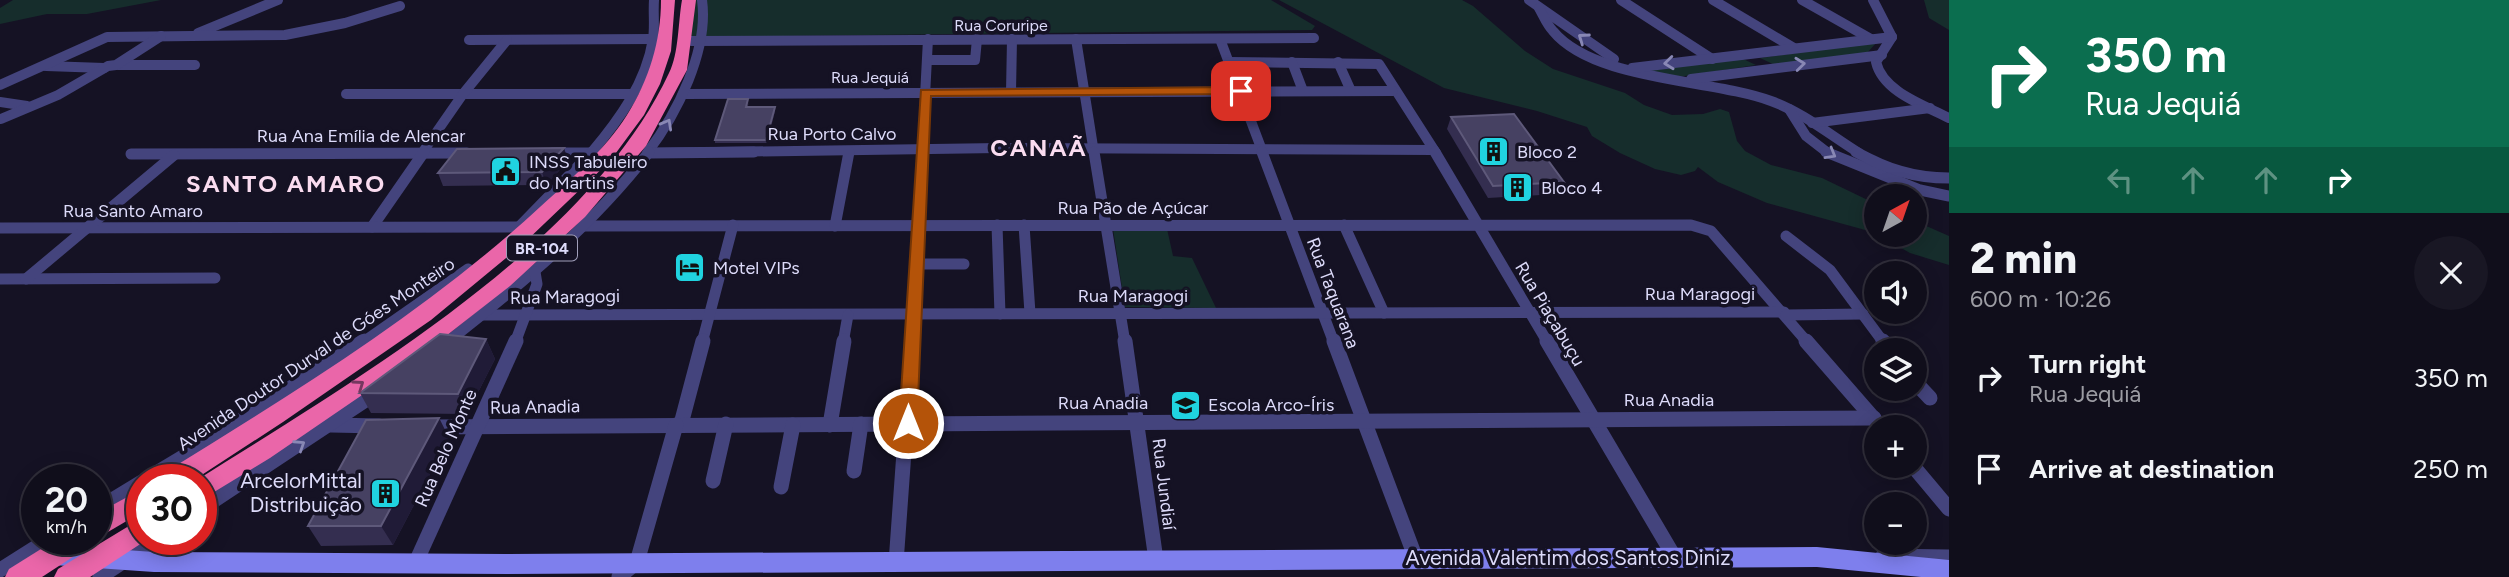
<!DOCTYPE html>
<meta charset="utf-8">
<style>
:root{--surface:#100e1b;--page:#191724;--text:#f1f3f6;--muted:#9c9ca3;--line:#302e3a}
body{margin:0;font-family:Figtree,sans-serif;background:var(--page);color:var(--text);height:100vh;display:flex;flex-direction:column;font-size:26px;white-space:nowrap}
*{box-sizing:border-box;margin:0}
p{font-size:23px;color:var(--muted)}
.icon{flex:none;width:38px;height:38px;fill:none;stroke:currentColor;stroke-width:2;stroke-linecap:round;stroke-linejoin:round}
.map{position:relative;flex:1;overflow:hidden}
.panel{display:flex;flex-direction:column;background:var(--surface);width:560px}
.panel>*{flex:none}
.guide{background:#0b6e4f;color:#fff;overflow:hidden}
.needle{width:46px;rotate:40deg}
.controls{position:absolute;left:1864px;top:184px;display:grid;gap:14px}
.controls a{display:grid;place-items:center;width:63px;height:63px;border-radius:50%;background:var(--surface);box-shadow:0 4px 18px #0003,0 0 0 2px var(--line);font-size:35px}
.speed{position:absolute;left:21px;top:464px;display:flex;gap:14px;font-size:35px;font-weight:700;text-align:center}
.speed>*{display:grid;place-content:center;width:91px;height:91px;border-radius:50%;background:var(--surface);box-shadow:0 4px 18px #0003,0 0 0 2px var(--line);line-height:1}
.speed small{font-size:18px;font-weight:400}
.speed .limit{border:10px solid #d22;background:#fff;color:#111}
.pin{position:absolute;display:grid;place-items:center;width:60px;height:60px;color:#fff;margin:-30px;border-radius:14px;box-shadow:0 4px 10px #0006}
.me{position:absolute;width:77px;margin:-38px;rotate:0deg;stroke-linejoin:round;filter:drop-shadow(0 0 5px #0008)}
.turn{display:flex;align-items:center;gap:24px;height:147px;padding:0 21px;font-size:32px}
.turn .icon{width:91px;height:91px;stroke-width:2.5}
.turn b{display:block;font-size:49px;line-height:60px}
.lanes{display:flex;align-items:center;height:66px;padding:0 21px;background:#0003;justify-content:center;gap:35px;direction:ltr}
.lanes .off{opacity:.35}
.round{display:grid;place-items:center;flex:none;width:74px;height:74px;border-radius:37px;background:var(--page)}
.summary{display:flex;align-items:center;justify-content:space-between;height:119px;padding:0 21px}
h1{font-size:42px;font-weight:800;line-height:52px}
ul{padding:0;list-style:none}
li{display:flex;align-items:center;gap:21px;height:91px;padding:0 21px}
li div{flex:1}
li b{display:block;font-size:26px}
li em{font-style:normal}
main{display:flex;flex:1;min-height:0}
.map>svg:first-child{display:block}
</style>
<main>
<div class="map">
<svg width="1949" height="577" viewBox="0 0 1949 577">
<rect width="100%" height="100%" fill="#151224"/>
<g fill="#162d2c">
<path d="M13 0H161L87 14H47L0 24V8Z"/>
<path d="M691 0H1271L1315 26 1312 30 690 37Z"/>
<path d="M1279 0H1462L1473 6 1525 51 1553 69 1625 93 1644 105 1672 115 1703 114 1720 109 1729 112 1737 141 1745 151 1771 165 1822 178 1876 204V233L1767 203 1718 182 1698 167 1695 171 1681 175 1655 169 1620 153 1592 136 1587 127 1537 111 1444 88Z"/>
<path d="M1924 0H1949V30L1929 18Z"/>
<path d="M1877 42 1867 53 1775 65 1760 58Z"/>
<path d="M1741 58 1756 65 1672 78 1633 71Z"/>
<path d="M1915 221 1949 236V265L1910 253 1878 235 1914 234Z"/>
<path d="M1113 229H1167L1173 256 1192 258 1216 308 1125 307Z"/>
</g>
<g fill="none" stroke-linecap="round" stroke-linejoin="round">
<g stroke="#44447d" stroke-width="10">
<path d="M1529 0 1614 59"/>
<path d="M1621 0 1712 59"/>
<path d="M1713 0 1794 48"/>
<path d="M1802 0 1871 39"/>
<path d="M1873 0 1892 37"/>
<path d="M1539 8C1543 15 1547 25 1553 31 1594 81 1712 79 1771 101 1804 113 1830 135 1859 153"/>
<path d="M198 33 278 0"/>
<path d="M1892 37 1876 62C1883 92 1924 105 1949 118"/>
<path d="M1076 39 1094 153"/>
<path d="M1220 39 1263 153"/>
<path d="M469 40 653 39"/>
<path d="M691 41 1314 38"/>
<path d="M927 60H975L977 39"/>
<path d="M1229 62 1379 64 1436 153"/>
<path d="M1292 62 1303 91"/>
<path d="M1338 62 1351 91"/>
<path d="M118 65H195"/>
<path d="M46 66 104 68"/>
<path d="M1632 68 1892 37"/>
<path d="M1691 79 1882 55"/>
<path d="M0 85 107 37 285 35 345 23 400 6"/>
<path d="M1011 92 1012 39"/>
<path d="M346 94H633"/>
<path d="M683 94 1393 91"/>
<path d="M0 102 27 106"/>
<path d="M1789 109 1806 136 1828 153"/>
<path d="M1 119 58 95 108 66 116 65 161 36"/>
<path d="M1812 123 1930 108"/>
<path d="M378 153H467"/>
<path d="M422 153 463 94 507 40"/>
<path d="M552 153H590"/>
<path d="M591 153C619 120 646 83 653 39 655 26 653 13 654 0"/>
<path d="M647 153C677 114 709 50 702 0"/>
<path d="M650 153 999 148 1434 150"/>
<path d="M922 153 928 39"/>
</g>
<g stroke="#44447d" stroke-width="11">
<path d="M1094 152 1125 343"/>
<path d="M1262 152 1334 343"/>
<path d="M1435 152 1548 343"/>
<path d="M1826 152 1920 190 1949 196"/>
<path d="M1856 152C1887 169 1913 178 1949 178"/>
<path d="M552 153H590"/>
<path d="M650 153 754 152"/>
<path d="M131 154 467 153"/>
<path d="M997 225 1000 314"/>
<path d="M1024 225 1030 313"/>
<path d="M1344 225 1384 313"/>
<path d="M520 226 592 152"/>
<path d="M583 226 1691 225 1711 231 1808 343"/>
<path d="M835 226 849 152"/>
<path d="M372 227 424 152"/>
<path d="M0 228 518 227"/>
<path d="M1786 236 1830 270 1884 343"/>
<path d="M917 264H964"/>
<path d="M0 279 215 278"/>
<path d="M26 279 174 155"/>
<path d="M482 315 1784 312"/>
<path d="M1786 315 1863 314"/>
<path d="M362 343 468 269"/>
<path d="M446 343C520 285 591 227 649 152"/>
<path d="M515 343 537 284 535 272"/>
<path d="M702 343 733 225"/>
<path d="M843 343 848 315"/>
<path d="M912 343 922 152"/>
</g>
<g stroke="#44447d" stroke-width="15">
<path d="M1125 341 1156 560"/>
<path d="M1334 341 1416 559"/>
<path d="M1547 341 1675 558"/>
<path d="M1806 341 1881 427"/>
<path d="M1883 341 1890 350"/>
<path d="M442 346 449 341"/>
<path d="M1914 381 1930 398"/>
<path d="M681 424 703 341"/>
<path d="M331 425 379 426"/>
<path d="M830 425 844 341"/>
<path d="M429 427 1874 418"/>
<path d="M224 431 364 341"/>
<path d="M1913 466 1949 509"/>
<path d="M854 471 861 424"/>
<path d="M145 480 230 429"/>
<path d="M713 481 726 424"/>
<path d="M781 487 793 425"/>
<path d="M201 509 376 393"/>
<path d="M96 510 142 482"/>
<path d="M1883 556 1949 557"/>
<path d="M416 562 516 341"/>
<path d="M896 563 912 341"/>
<path d="M0 570 49 539"/>
<path d="M100 577 157 539"/>
<path d="M619 577 637 562 676 425"/>
</g>
<path fill="#7e7fed" fill-rule="evenodd" d="M53 545 154 552 506 554 1817 547 1949 560V577H1921L1817 567 506 574 154 572 53 565 45 562 42 555 45 548Z"/>
<g fill="#ea66a9" fill-rule="evenodd">
<path d="M661 0H675L671 51 660 84 644 115 610 161 523 244 431 320 283 422 194 480H161L164 473C295 392 426 312 540 207 571 179 604 151 627 115 649 80 661 41 661 0Z"/>
<path d="M682 0H696L687 70 646 146 585 217 510 286 428 350 270 458 201 500V480H197C355 380 588 246 669 73 679 53 678 22 682 0Z"/>
<path d="M142 489V512L96 539V514Z"/>
<path d="M142 518V539H148L90 577H54L58 569Z"/>
<path d="M57 539H92L88 547 42 577H5L9 569Z"/>
</g>
</g>
<g fill="#342e50">
<path d="M749 103 747 107 775 111 767 143H715V140Z"/>
<path d="M1451 117 1564 182 1558 194 1488 198 1447 129Z"/>
<path d="M564 148 568 161 546 185 443 186 438 173Z"/>
<path d="M486 339 495 359 467 414 371 413 360 393Z"/>
<path d="M439 418 449 438 393 545 321 546 308 526Z"/>
</g>
<g fill="#201b37">
<path d="M775 107V111L767 143 766 140Z"/>
<path d="M564 148 568 161 546 185 542 172Z"/>
<path d="M486 339 495 359 467 414 458 394Z"/>
<path d="M439 418 449 438 393 545 381 526Z"/>
</g>
<g fill="#464162" stroke="#5e597a" stroke-width="2">
<path d="M728 99H748L746 107H775L766 140H715Z"/>
<path d="M1514 114 1564 182 1493 186 1451 117Z"/>
<path d="M564 148 542 172 438 173 457 149Z"/>
<path d="M440 334 486 339 458 394 360 393Z"/>
<path d="M439 418 381 526H308L366 420Z"/>
</g>
<defs><path id="oneway-chevron" d="M-2-3.5L2.5 0L-2 3.5" fill="none" stroke-width="1.6" stroke-linecap="round" stroke-linejoin="round" transform="scale(1.75)"/></defs>
<g stroke="#8988b5">
<use href="#oneway-chevron" transform="translate(1583 38) rotate(-145)"/>
<use href="#oneway-chevron" transform="translate(1669 63) rotate(174)"/>
<use href="#oneway-chevron" transform="translate(1800 64) rotate(-6)"/>
<use href="#oneway-chevron" transform="translate(667 124) rotate(-61)"/>
<use href="#oneway-chevron" transform="translate(1831 154) rotate(30)"/>
<use href="#oneway-chevron" transform="translate(300 445) rotate(-33)"/>
</g>
<use stroke="#753860" href="#oneway-chevron" transform="translate(359 385) rotate(-35)"/>
<path fill="#b45309" stroke="#753606" stroke-width="2" d="M1241 87 1247 91 1245 94 931 96 917 423 908 430 901 428 899 423 921 90Z"/>
<defs>
<symbol id="building-square" viewBox="-11 -11 22 22"><rect x="-9" y="-9" width="18" height="18" rx="4" fill="#20d3e0" stroke="#151224"/><path d="M-4-6H4V6H1V3H-1V6H-4ZM-2.5-4.3h1.7v1.8h-1.7ZM.8-4.3h1.7v1.8H.8ZM-2.5-1h1.7V.8h-1.7ZM.8-1h1.7V.8H.8Z" fill="#111"/></symbol>
<symbol id="civic-square" viewBox="-11 -11 22 22"><rect x="-9" y="-9" width="18" height="18" rx="4" fill="#20d3e0" stroke="#151224"/><path d="M-.6-6.5H3V-4.5H.6V-3L4-1V1h2V6H-6V1h2V-1L-.6-3ZM-1.2 2.5V6h2.4V2.5Z" fill="#111"/></symbol>
<symbol id="hotel-square" viewBox="-11 -11 22 22"><rect x="-9" y="-9" width="18" height="18" rx="4" fill="#20d3e0" stroke="#151224"/><path d="M-6-4.5h1.5V1H6V5H4.5V3h-9V5H-6ZM-4 0a1.8 1.8 0 1 1 3.6 0ZM.5 0V-2.5h3Q6-2.5 6 0Z" fill="#111"/></symbol>
<symbol id="school-square" viewBox="-11 -11 22 22"><rect x="-9" y="-9" width="18" height="18" rx="4" fill="#20d3e0" stroke="#151224"/><path d="M0-5L7-2L0 1L-7-2ZM-4 1L0 2.5L4 1V4Q0 6-4 4Z" fill="#111"/></symbol>
</defs>
<g fill-rule="evenodd">
<use href="#building-square" x="1476" y="134" width="35" height="35"/>
<use href="#civic-square" x="488" y="154" width="35" height="35"/>
<use href="#building-square" x="1500" y="170" width="35" height="35"/>
<use href="#hotel-square" x="672" y="250" width="35" height="35"/>
<use href="#school-square" x="1168" y="388" width="35" height="35"/>
<use href="#building-square" x="368" y="476" width="35" height="35"/>
</g>
<g text-anchor="middle" stroke-width="7" stroke-linejoin="round" paint-order="stroke">
<g font-size="16" fill="#dddbfa" stroke="#151224">
<text x="1001" y="31">Rua Coruripe</text>
<text x="870" y="83">Rua Jequiá</text>
</g>
<rect fill="#151224" stroke="#a19fba" stroke-width="2" x="507" y="235.5" width="70" height="25" rx="5"/>
<g font-size="16" font-weight="bold" fill="#dddbfa">
<text x="542" y="254">BR-104</text>
</g>
<g font-size="18" fill="#dddbfa" stroke="#151224">
<text x="832" y="140">Rua Porto Calvo</text>
<text x="361" y="142">Rua Ana Emília de Alencar</text>
<text x="1133" y="214">Rua Pão de Açúcar</text>
<text x="133" y="217">Rua Santo Amaro</text>
<text transform="translate(1333 293) rotate(69)" y="6">Rua Taquarana</text>
<text x="1700" y="300">Rua Maragogi</text>
<text x="1133" y="302">Rua Maragogi</text>
<text transform="translate(565 297) rotate(-1)" y="6">Rua Maragogi</text>
<text transform="translate(1550 314) rotate(59)" y="6">Rua Piaçabuçu</text>
<text transform="translate(316 354) rotate(-34)" y="6">Avenida Doutor Durval de Góes Monteiro</text>
<text x="1669" y="406">Rua Anadia</text>
<text x="1103" y="409">Rua Anadia</text>
<text transform="translate(535 407) rotate(-1)" y="6">Rua Anadia</text>
<text transform="translate(446 448) rotate(-66)" y="6">Rua Belo Monte</text>
<text transform="translate(1164 484) rotate(83)" y="6">Rua Jundiaí</text>
</g>
<g font-size="18" fill="#dddbfa" stroke="#151224" text-anchor="start">
<text x="1517" y="158">Bloco 2</text>
<text x="529" y="168">INSS Tabuleiro<tspan x="529" dy="21">do Martins</tspan></text>
<text x="1541" y="194">Bloco 4</text>
<text x="713" y="274">Motel VIPs</text>
<text x="1208" y="411">Escola Arco-Íris</text>
</g>
<g font-size="21" fill="#dddbfa" stroke="#151224" text-anchor="end">
<text x="362" y="488">ArcelorMittal<tspan x="362" dy="24">Distribuição</tspan></text>
</g>
<g font-size="21" fill="#dddbfa" stroke="#151224">
<text x="1568" y="565">Avenida Valentim dos Santos Diniz</text>
</g>
<g font-size="24" font-weight="bold" letter-spacing="2" fill="#fadcf0" stroke="#151224">
<text x="1039" y="156">CANAÃ</text>
<text x="286" y="192">SANTO AMARO</text>
</g>
</g>
</svg>
<div class="controls">
<a><svg class="needle" viewBox="-14 -14 28 28"><path d="M0-13l5 13h-10z" fill="#e53935"/><path d="M0 13l5-13h-10z" fill="#9c9ca3"/></svg></a>
<a><svg class="icon" aria-label="sound" viewBox="0 0 24 24"><path d="M4 9h4l5-4v14l-5-4H4zM17 9q2 3 0 6"/></svg></a>
<a><svg class="icon" aria-label="layers" viewBox="0 0 24 24"><path d="M12 4l9 5-9 5-9-5zM3 14l9 5 9-5"/></svg></a>
<a>+</a>
<a>−</a>
</div>
<div class="speed"><div>20<small>km/h</small></div><div class="limit">30</div></div>
<div class="pin" style="left:1241px;top:91px;background:#d93025"><svg class="icon" aria-label="arrive" viewBox="0 0 24 24"><path d="M6 21V4h12l-3 4 3 4H6"/></svg></div>
<svg class="me" style="left:908px;top:423px" viewBox="-20 -20 40 40"><circle r="17" fill="#b45309" stroke="#fff" stroke-width="3"/><path d="M0-11L8 9 0 5-8 9z" fill="#fff"/></svg>
</div>
<section class="panel">
<div class="guide">
<div class="turn"><svg class="icon" aria-label="right" viewBox="0 0 24 24"><path d="M7 20v-9h11M14 6l5 5-5 5"/></svg><div><b>350 m</b>Rua Jequiá</div></div>
<div class="lanes"><svg class="icon off" aria-label="left" viewBox="0 0 24 24"><path d="M17 20v-9H6M10 6l-5 5 5 5"/></svg><svg class="icon off" aria-label="ahead" viewBox="0 0 24 24"><path d="M12 20V5M6 11l6-6 6 6"/></svg><svg class="icon off" aria-label="ahead" viewBox="0 0 24 24"><path d="M12 20V5M6 11l6-6 6 6"/></svg><svg class="icon" aria-label="right" viewBox="0 0 24 24"><path d="M7 20v-9h11M14 6l5 5-5 5"/></svg></div>
</div>
<div class="summary"><div><h1>2 min</h1><p>600 m · 10:26</p></div><a class="round"><svg class="icon" aria-label="close" viewBox="0 0 24 24"><path d="M6 6l12 12M18 6L6 18"/></svg></a></div>
<ul>
<li><svg class="icon" aria-label="right" viewBox="0 0 24 24"><path d="M7 20v-9h11M14 6l5 5-5 5"/></svg><div><b>Turn right</b><p>Rua Jequiá</p></div><em>350 m</em></li>
<li><svg class="icon" aria-label="arrive" viewBox="0 0 24 24"><path d="M6 21V4h12l-3 4 3 4H6"/></svg><div><b>Arrive at destination</b></div><em>250 m</em></li>
</ul>
</section>
</main>
